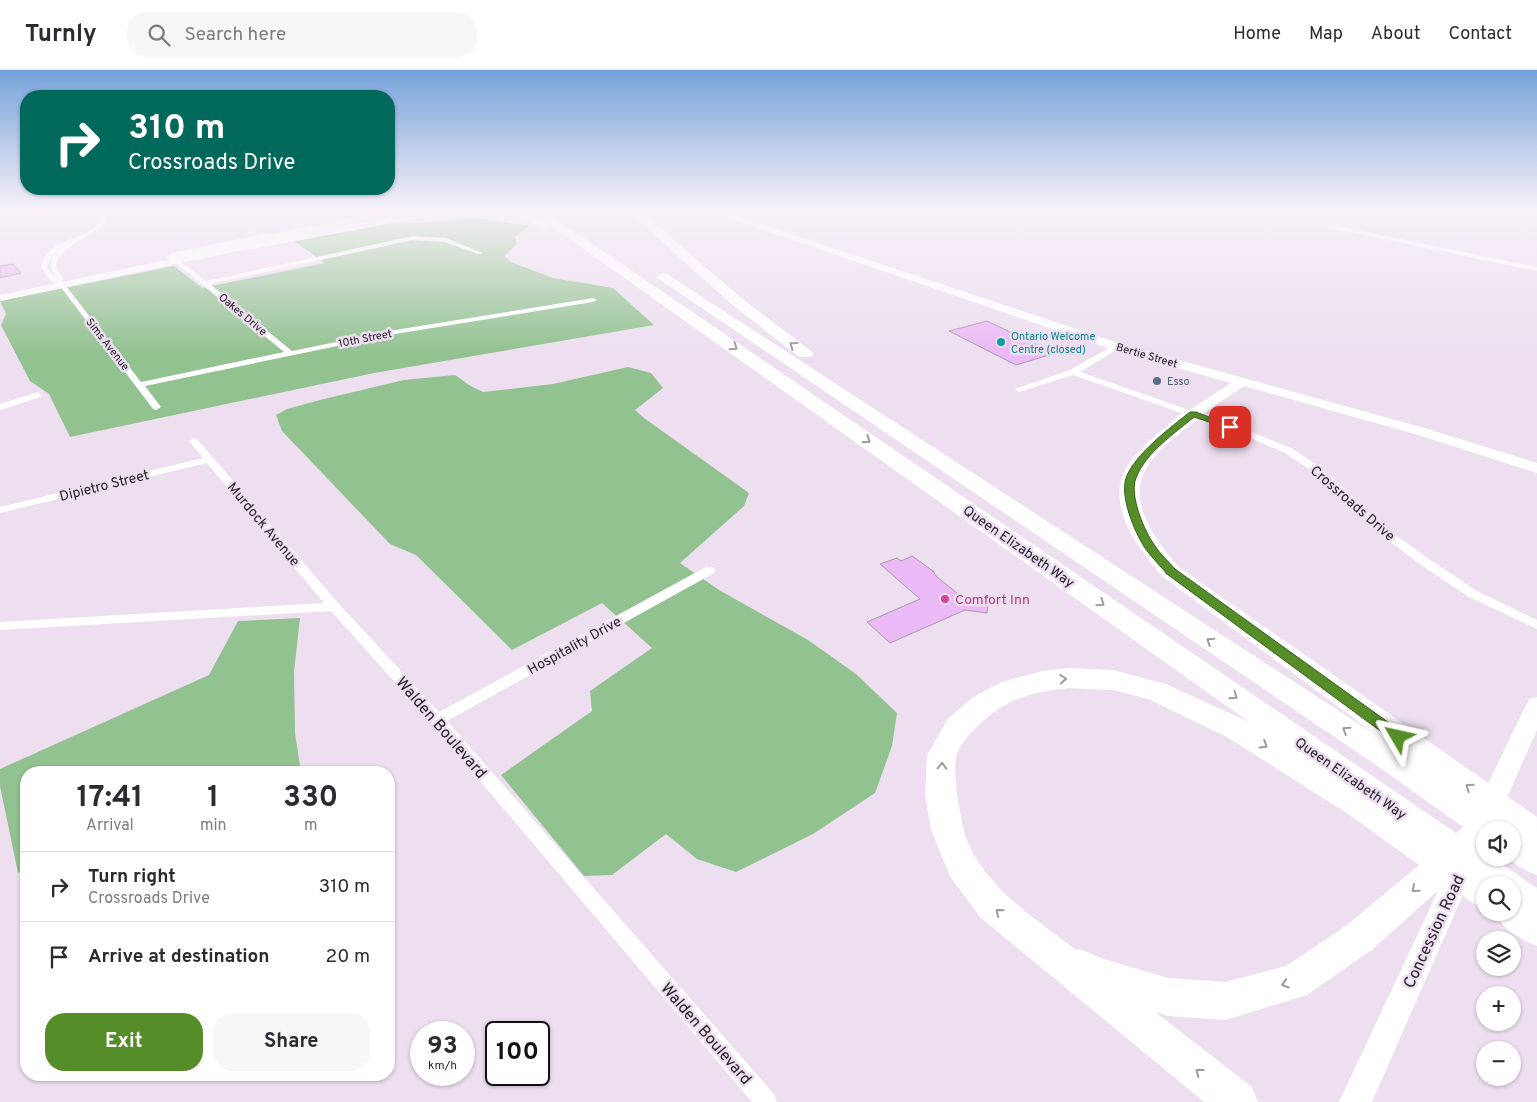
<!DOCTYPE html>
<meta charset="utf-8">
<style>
:root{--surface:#fff;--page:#f7f7f7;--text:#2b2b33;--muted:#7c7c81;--line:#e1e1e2;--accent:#558d29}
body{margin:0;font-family:Overpass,sans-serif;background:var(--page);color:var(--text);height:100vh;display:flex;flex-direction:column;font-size:19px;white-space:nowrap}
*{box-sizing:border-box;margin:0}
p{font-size:16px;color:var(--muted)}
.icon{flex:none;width:28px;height:28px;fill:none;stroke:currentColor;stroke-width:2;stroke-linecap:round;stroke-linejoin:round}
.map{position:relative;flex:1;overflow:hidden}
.sheet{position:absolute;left:20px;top:696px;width:375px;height:315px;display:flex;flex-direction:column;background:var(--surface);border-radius:20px;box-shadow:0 1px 4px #0004}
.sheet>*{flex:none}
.banner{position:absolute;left:20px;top:20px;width:375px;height:105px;border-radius:20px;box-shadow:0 1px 4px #0004;background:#00695c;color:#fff;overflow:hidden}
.fabs{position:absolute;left:1476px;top:751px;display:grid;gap:10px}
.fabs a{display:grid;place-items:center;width:45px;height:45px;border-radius:50%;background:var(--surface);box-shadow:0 1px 4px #0004;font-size:25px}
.speed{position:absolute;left:410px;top:951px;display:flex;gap:10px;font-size:25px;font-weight:700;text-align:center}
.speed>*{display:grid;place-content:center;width:65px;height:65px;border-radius:50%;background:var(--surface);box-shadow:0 1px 4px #0004;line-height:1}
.speed small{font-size:12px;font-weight:400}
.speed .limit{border:2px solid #111;border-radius:8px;background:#fff;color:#111}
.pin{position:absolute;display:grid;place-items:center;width:42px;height:42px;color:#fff;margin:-21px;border-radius:10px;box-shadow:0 2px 8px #0006}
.me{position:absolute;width:55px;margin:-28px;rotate:306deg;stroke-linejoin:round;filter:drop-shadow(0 0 4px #0008)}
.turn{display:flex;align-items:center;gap:18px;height:105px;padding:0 25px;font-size:22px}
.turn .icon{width:65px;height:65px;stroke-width:2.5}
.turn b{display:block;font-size:35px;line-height:42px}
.eta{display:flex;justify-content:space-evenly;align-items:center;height:85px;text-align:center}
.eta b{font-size:30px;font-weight:700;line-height:35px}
.primary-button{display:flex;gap:10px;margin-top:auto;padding:10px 25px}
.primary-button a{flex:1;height:58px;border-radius:20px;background:var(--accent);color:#fff;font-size:20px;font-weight:700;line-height:58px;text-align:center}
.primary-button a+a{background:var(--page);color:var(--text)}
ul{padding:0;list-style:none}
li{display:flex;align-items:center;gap:15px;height:70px;padding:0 25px;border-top:1px solid var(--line)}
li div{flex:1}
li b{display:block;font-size:19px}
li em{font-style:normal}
header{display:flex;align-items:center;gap:30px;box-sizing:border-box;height:70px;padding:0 25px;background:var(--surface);border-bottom:1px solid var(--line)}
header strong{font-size:24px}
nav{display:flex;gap:28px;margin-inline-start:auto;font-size:18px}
.search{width:350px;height:45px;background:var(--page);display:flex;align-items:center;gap:12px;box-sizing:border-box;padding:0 18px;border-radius:20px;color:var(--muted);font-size:19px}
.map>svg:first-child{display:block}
</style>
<header>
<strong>Turnly</strong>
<div class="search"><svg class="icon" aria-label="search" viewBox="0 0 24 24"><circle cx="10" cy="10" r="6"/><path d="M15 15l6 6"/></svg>Search here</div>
<nav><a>Home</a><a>Map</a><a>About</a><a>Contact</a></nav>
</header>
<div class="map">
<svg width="1537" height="1032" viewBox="0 0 1537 1032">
<rect width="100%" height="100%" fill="#eddff0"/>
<g fill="#92c290">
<path d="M478 148 529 156 515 167 517 174 504 186 511 192 553 208 613 218 654 255 374 303 70 367 49 324 30 311 1 255 6 244 0 231 174 196 202 218 325 193 294 171 395 152 403 154Z"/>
<path d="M628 297 651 303 663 318 635 340 644 348 749 423 744 436 680 493 719 520 808 570 856 604 897 643 892 676 875 723 813 764 736 802 697 789 666 764 612 805 584 806 501 705 592 641 590 621 652 578 602 533 512 580 416 485 390 474 282 361 276 345 287 339 324 329 404 310 455 305 469 315 483 322 553 314Z"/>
<path d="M300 548 294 602 295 663 301 702H26V799L18 803 0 716V699L209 605 238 551Z"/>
</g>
<g fill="#ebb9f5" stroke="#a99bab">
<path d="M13 194 21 203 0 208V196Z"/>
<path d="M987 251 1025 269 1055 283 1016 295 949 261Z"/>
<path d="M912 486 933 501 936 506 963 528 988 532 987 543 965 540 890 573 867 552 920 529 880 494 897 488 901 491Z"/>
</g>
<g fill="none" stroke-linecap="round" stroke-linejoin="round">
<g fill="#fff" fill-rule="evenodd">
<path d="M92 138H98L106 147 105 154C95 164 56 180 56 195 57 200 61 204 63 209L62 211 141 312 284 282 170 188 169 187 172 185 206 211 413 166 446 168 483 183 478 184 445 172 413 170 210 214 292 281 395 260 593 228 597 230 593 232 395 264 145 316 161 337 156 340 153 339 60 216 50 210 41 198C48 163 93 173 101 148ZM62 178C48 189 48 193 56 208L47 198C49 188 54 183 62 178Z"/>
<path d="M1332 155 1537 197V201L1330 158Z"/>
<path d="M1114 275 1121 277 1080 302 1247 360 1293 379 1317 395 1347 421 1380 454 1429 489 1477 521 1537 550V559L1469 527 1421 495 1372 458 1339 425 1309 399 1285 383 1241 364 1073 305 1019 322 1015 319 1070 300Z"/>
<path d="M38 322 42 325 41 327 0 340V334Z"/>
<path d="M194 368 197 369 339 534 439 642 706 497H714L716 500 714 503 447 651 774 1024 777 1032H752L432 654 331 541 0 560V552L324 533 207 393 0 443V437L203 388 189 371Z"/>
</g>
<g fill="#fff" fill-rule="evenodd">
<path d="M400 138H418L249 175 244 172 249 169Z"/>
<path d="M700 138H713L1121 274 1428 359 1537 393V403L1418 365 1244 316 1198 347H1188L1186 344 1188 341 1231 313 1113 280Z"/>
<path d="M1537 627V660L1500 743 1496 750 1487 753 1478 750 1474 743 1526 635 1529 629Z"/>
<path d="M1463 783 1472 787 1476 795 1372 1032H1339L1454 787Z"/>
</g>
<path fill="#fff" fill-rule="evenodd" d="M253 172 258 175 257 177 0 231V225Z"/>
<g fill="#fff" fill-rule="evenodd">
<path d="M447 138C482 138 514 136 546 152L528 138H540L1456 763 1463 757 1376 695 656 207 662 203 667 204 1379 667 1163 507C1142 483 1115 450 1120 415 1123 393 1147 372 1164 358 1174 350 1185 337 1199 340L1202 344 1199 348C1179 364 1151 383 1142 408 1131 438 1161 477 1179 497L1537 747V805L1525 800 1506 788H1512V760H1485V778L1482 780 1485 782V788H1493L1537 818V876C1520 869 1502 860 1495 842H1512V815H1485V838L1473 833 1445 814 1373 879 1307 925 1225 950 1168 946 1155 942 1252 1017 1258 1032H1204L980 847 951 808 946 797 931 759 925 724 927 685 947 650 973 627 1002 612 1042 601 1069 598 1113 600 1166 614 1249 652 550 155 549 158H541L528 151 502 144H455L425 147 253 179 249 178 248 174 172 191 166 187 172 183 268 163 272 164 274 166 272 168ZM1069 618 1113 620 1148 629 1227 667 1348 744 1419 795 1347 855 1286 896 1225 912 1168 908 1101 888 1080 879 1076 880C1040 852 1000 827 976 788 966 773 962 755 959 737 957 724 953 697 957 684 961 674 969 664 977 657 1005 629 1030 622 1069 618Z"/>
<path d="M625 138H637L740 227 811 281 813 284 811 287H799L730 233Z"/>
</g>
</g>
<defs><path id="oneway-chevron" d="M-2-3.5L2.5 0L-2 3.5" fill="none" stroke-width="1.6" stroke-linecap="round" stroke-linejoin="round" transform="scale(1.25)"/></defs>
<g stroke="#9d9b9d">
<use href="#oneway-chevron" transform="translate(793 275) rotate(-144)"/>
<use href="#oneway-chevron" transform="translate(734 277) rotate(35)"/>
<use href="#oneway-chevron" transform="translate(867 370) rotate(35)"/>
<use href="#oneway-chevron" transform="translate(1101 533) rotate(35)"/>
<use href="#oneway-chevron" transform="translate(1210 571) rotate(-147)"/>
<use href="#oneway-chevron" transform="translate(1063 609) rotate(-4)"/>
<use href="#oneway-chevron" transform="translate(1234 626) rotate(35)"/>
<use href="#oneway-chevron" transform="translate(1346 660) rotate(-147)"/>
<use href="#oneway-chevron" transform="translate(1264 675) rotate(32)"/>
<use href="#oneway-chevron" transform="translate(942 696) rotate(-88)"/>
<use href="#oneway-chevron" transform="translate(1469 717) rotate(-145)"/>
<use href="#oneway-chevron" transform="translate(1415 819) rotate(139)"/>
<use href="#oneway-chevron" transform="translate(999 842) rotate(-140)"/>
<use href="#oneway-chevron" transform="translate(1285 914) rotate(164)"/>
<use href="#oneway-chevron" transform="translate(1199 1002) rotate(-142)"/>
</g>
<linearGradient id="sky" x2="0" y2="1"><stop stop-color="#76a2da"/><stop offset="0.49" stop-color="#f7f1f8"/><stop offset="1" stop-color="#f7f1f8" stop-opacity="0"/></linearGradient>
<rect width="1537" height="283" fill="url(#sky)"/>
<path fill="#558d29" stroke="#375c1b" d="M1190 342H1196L1235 357 1230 359 1194 347C1174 364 1146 382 1136 408 1129 425 1144 461 1155 476 1160 484 1169 492 1175 499L1403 663 1405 667 1403 671 1398 673 1394 671 1167 504C1160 495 1151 487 1145 478 1134 461 1120 427 1126 408 1134 385 1171 357 1190 342Z"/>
<circle fill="#0f9aa8" stroke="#eddff0" stroke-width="2" cx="1001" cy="272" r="5"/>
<circle fill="#5c6f8a" stroke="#eddff0" stroke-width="2" cx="1157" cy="311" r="5"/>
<circle fill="#d1479c" stroke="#eddff0" stroke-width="2" cx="945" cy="529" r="5"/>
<g text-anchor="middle" stroke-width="5" stroke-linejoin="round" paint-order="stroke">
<g font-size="11" fill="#252026" stroke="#eddff0">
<text transform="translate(243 244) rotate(40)" y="4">Oakes Drive</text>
<text transform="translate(365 268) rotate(-11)" y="4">10th Street</text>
<text transform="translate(108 274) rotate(52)" y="4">Sims Avenue</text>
<text transform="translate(1147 285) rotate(16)" y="4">Bertie Street</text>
</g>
<g font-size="11" fill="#0d838f" stroke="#eddff0" text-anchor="start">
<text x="1011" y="270">Ontario Welcome<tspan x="1011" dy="13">Centre (closed)</tspan></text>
</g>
<g font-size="11" fill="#4e5e75" stroke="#eddff0" text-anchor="start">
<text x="1167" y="315">Esso</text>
</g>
<g font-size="14" fill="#252026" stroke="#eddff0">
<text transform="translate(104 415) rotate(-14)" y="5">Dipietro Street</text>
<text transform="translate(1353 433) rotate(41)" y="5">Crossroads Drive</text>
<text transform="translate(264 454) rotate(50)" y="5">Murdock Avenue</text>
<text transform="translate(1019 476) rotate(35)" y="5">Queen Elizabeth Way</text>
<text transform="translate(574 575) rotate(-29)" y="5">Hospitality Drive</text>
<text transform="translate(1351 708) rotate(35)" y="5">Queen Elizabeth Way</text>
</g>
<g font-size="14" fill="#b23c85" stroke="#eddff0" text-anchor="start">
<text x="955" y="534">Comfort Inn</text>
</g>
<g font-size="16" fill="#252026" stroke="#eddff0">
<text transform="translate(442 657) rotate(49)" y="6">Walden Boulevard</text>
<text transform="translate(1433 861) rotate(-65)" y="6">Concession Road</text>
<text transform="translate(707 963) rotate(49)" y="6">Walden Boulevard</text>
</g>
</g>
</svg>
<div class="fabs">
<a><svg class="icon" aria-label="sound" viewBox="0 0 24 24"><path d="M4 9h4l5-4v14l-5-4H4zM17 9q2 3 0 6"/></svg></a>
<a><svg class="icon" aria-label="search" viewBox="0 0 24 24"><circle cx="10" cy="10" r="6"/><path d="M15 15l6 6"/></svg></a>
<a><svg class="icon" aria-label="layers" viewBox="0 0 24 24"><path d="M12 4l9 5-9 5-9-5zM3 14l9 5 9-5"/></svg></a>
<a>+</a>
<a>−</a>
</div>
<div class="speed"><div>93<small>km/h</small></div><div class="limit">100</div></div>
<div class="pin" style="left:1230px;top:357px;background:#d93025"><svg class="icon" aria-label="arrive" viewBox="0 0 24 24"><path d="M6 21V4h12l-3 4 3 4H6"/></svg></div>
<svg class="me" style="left:1398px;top:667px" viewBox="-20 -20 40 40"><path d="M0-17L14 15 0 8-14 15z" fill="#558d29" stroke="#fff" stroke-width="4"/></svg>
<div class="banner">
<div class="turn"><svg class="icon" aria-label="right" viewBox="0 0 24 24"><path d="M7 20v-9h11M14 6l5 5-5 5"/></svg><div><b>310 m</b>Crossroads Drive</div></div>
</div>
<section class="sheet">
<div class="eta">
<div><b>17:41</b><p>Arrival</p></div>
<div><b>1</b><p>min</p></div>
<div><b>330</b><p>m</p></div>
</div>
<ul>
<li><svg class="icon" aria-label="right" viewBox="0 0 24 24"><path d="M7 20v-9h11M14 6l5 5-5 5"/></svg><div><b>Turn right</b><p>Crossroads Drive</p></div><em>310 m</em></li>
<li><svg class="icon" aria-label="arrive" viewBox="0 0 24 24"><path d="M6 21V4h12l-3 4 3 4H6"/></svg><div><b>Arrive at destination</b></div><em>20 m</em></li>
</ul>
<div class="primary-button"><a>Exit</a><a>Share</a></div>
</section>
</div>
